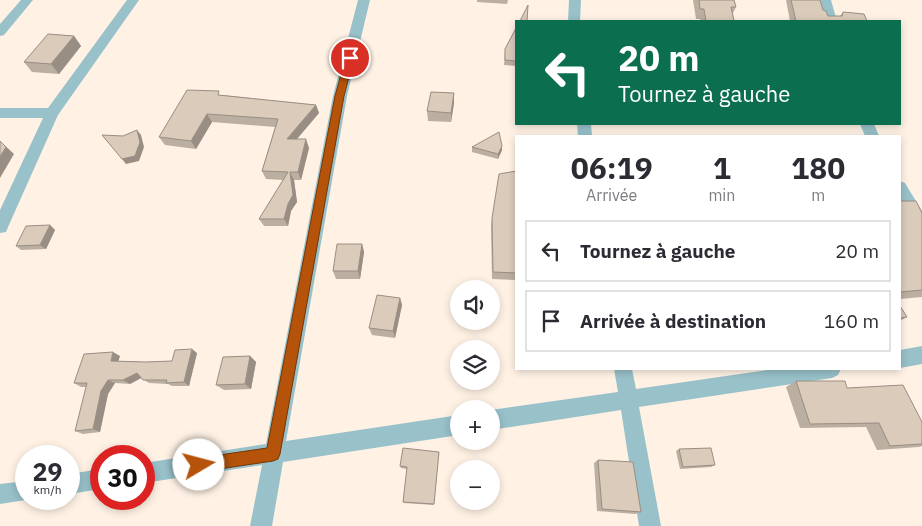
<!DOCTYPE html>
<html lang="fr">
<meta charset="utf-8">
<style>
:root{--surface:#fff;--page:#f2f2f3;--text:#2b2b33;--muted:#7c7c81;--line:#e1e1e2}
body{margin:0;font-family:"IBM Plex Sans",sans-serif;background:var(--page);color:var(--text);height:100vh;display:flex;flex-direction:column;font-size:19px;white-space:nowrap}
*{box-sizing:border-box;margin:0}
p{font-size:16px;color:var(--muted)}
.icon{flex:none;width:28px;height:28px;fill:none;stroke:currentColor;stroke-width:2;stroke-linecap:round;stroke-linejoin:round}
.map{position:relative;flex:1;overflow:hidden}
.details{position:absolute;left:515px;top:135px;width:386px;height:235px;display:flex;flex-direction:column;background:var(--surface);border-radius:0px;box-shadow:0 2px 8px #0003}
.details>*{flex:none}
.top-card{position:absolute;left:515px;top:20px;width:386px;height:105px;border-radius:0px;box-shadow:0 2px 8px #0003;background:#0b6e4f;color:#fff;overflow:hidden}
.tools{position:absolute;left:450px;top:280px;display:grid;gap:10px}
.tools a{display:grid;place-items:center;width:50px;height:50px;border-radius:50%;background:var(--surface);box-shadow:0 2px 8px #0003;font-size:25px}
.speed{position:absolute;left:15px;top:445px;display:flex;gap:10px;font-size:25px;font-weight:700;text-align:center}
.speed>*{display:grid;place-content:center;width:65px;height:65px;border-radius:50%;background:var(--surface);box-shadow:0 2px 8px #0003;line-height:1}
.speed small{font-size:12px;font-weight:400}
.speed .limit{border:8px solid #d22;background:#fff;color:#111}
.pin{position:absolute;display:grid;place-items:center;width:42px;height:42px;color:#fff;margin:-21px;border:2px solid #fff;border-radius:50%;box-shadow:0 1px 5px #0007}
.me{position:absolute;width:55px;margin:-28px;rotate:82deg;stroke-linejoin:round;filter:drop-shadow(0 0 4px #0008)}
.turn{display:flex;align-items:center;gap:18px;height:105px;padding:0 20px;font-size:22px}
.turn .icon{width:65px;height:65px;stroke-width:2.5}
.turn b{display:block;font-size:35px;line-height:42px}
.eta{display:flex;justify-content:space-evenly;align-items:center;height:85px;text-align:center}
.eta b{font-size:30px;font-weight:800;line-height:35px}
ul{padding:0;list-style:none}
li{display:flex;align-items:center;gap:15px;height:62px;margin:0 10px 8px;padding:0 10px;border:2px solid var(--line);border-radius:0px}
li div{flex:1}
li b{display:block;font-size:19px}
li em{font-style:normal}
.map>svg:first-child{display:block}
</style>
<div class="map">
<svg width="922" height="526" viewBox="0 0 922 526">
<rect width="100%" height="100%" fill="#fff2e5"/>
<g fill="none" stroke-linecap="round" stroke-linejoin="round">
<g fill="#98c1ca" fill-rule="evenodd">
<path d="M21 0H33L4 35 0 36V24Z"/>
<path d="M127 0H139L58 115 8 227 6 232 0 233V210L43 118H0V108H48Z"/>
<path d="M358 0H370L347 96 286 441 459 415V435L283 462 272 526H250L262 465 144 483V463L266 444 333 96Z"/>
<path d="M569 0H581L580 21H568Z"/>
<path d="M819 0H831L837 21H825Z"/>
<path d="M577 124H591L592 136H578Z"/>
<path d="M860 124H874L879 136H865Z"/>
<path d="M900 181 905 183 922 211V231L917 229 900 200Z"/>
<path d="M922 346V364L900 368V350Z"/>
<path d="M614 369H632L636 389 774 369H841L838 375 832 378 639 407 661 526H639L621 410 491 430V410L618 392Z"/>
<path d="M101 469V489L69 494V474Z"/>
<path d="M26 481V499H32L0 504V484Z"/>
</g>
</g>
<g fill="#bbafa1">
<path d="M477 0H508L507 4 477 2Z"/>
<path d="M693 0H734L736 7 733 13 734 21H700V19H696Z"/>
<path d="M786 0H820L823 10 828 16H840L843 12 867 21H790Z"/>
<path d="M516 28V66L504 65 505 49Z"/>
<path d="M74 36 81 46 59 74 32 72 24 62Z"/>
<path d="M454 93V103L451 122 428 121 427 111Z"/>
<path d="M222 95 316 105 319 113 297 139 309 148 301 180H294L297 202 291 211 288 226H264L259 219 283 180 266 179 262 171 275 127 212 122 196 149 165 145 159 137Z"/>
<path d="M502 146V150L498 159 472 152V147Z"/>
<path d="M516 171V280L492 279 491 226 492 218Z"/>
<path d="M900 201 922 213V297L900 299Z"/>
<path d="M50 225 55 230 46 249 21 250 16 246Z"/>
<path d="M362 244 364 252 360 279H336L333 271Z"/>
<path d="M400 298 402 305 395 338 372 335 369 328Z"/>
<path d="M900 306 907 317 900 321Z"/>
<path d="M197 353 189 386H172L168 384 149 383 141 378 130 384 115 383 108 394 100 432 83 434 75 431 86 387H81L74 383 120 356 118 361 146 362 172 361Z"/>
<path d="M250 356 256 362 251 389 224 390 216 385Z"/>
<path d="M796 381 847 388 922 422V446L919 447 877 450 866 427 800 428 786 387Z"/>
<path d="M679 449 715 465 711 467 680 469 676 451Z"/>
<path d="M439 452 434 505 404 503 403 502 407 469 401 468 400 466Z"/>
<path d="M598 460 641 512 635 514 597 511 594 463Z"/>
</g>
<g fill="#998e83">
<path d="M74 36 81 46 59 74 51 64Z"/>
<path d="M454 93V103L451 122V113Z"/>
<path d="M316 105 319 113 290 147 287 139Z"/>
<path d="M207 114 212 122 196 149 191 141Z"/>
<path d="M137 130 141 135 144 147 139 161 126 164 122 159Z"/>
<path d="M306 139 309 148 301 180 298 172Z"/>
<path d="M0 141 14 154 0 178Z"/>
<path d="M502 146V150L498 159V154Z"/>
<path d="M290 172 294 180 297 202 291 211 288 226 284 219 288 204Z"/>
<path d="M50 225 55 230 46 249 40 245Z"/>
<path d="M362 244 364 252 360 279 358 271Z"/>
<path d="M400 298 402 305 395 338 393 331Z"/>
<path d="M192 349 197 353 189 386 184 382Z"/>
<path d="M113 352 120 356 117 365 111 361Z"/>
<path d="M250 356 256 362 251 389 245 384Z"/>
<path d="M137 373 143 377 130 384 123 380Z"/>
<path d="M108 380 115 383 108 394 100 432 93 429 101 391Z"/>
</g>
<g fill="#dacbbb" stroke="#998e83">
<path d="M699 0H734L736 7H731L734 21H706L704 9H700Z"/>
<path d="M791 0H820L823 10 826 11 828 16H842L843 12 864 14 867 21H796Z"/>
<path d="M528 5 527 21H520Z"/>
<path d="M516 28V61L505 60V49Z"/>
<path d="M48 34 74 36 51 64 24 62Z"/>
<path d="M187 90 219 91 218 95 316 105 287 139H306L298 172H290L293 195 288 204 284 219H259L288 172 262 171 278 119 207 114 191 141 159 137Z"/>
<path d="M431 92 454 93 451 113 427 111Z"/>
<path d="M137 130 140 142 135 156 122 159 102 135 123 136Z"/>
<path d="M499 132 502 146 498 154 472 147Z"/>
<path d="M0 141 6 147 0 157Z"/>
<path d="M516 171V273L493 272 492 218 499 174Z"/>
<path d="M900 201H916L922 213V290L900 292Z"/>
<path d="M50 225 40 245 16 246 26 226Z"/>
<path d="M337 244H362L358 271H333Z"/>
<path d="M377 295 400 298 393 331 369 328Z"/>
<path d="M900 306 907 317 900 318Z"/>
<path d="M192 349 184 382 166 383 167 380H143L137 373 123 380H108L101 391 93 429 75 431 87 383H74L84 354 113 352 111 361 146 362 172 361 175 350Z"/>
<path d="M250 356 245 384 216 385 223 357Z"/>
<path d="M796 381H845L847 388 903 385 922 422V444L890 446 879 423 810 424Z"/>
<path d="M403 448 439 452 434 504 403 502 407 467 400 466Z"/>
<path d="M711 448 715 465 683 467 679 449Z"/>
<path d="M598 460 633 462 641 512 602 509Z"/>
</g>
<path fill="#b45309" stroke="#753606" d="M346 56 354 58 344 96 280 454 278 459 273 461 199 472 194 470 192 465 194 460 199 458 267 448 335 96Z"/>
</svg>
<div class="tools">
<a><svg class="icon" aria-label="sound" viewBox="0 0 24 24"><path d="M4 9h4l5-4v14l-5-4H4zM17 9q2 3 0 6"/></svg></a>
<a><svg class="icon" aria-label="layers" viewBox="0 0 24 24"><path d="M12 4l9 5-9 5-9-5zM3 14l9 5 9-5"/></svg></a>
<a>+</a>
<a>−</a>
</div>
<div class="speed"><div>29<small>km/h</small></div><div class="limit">30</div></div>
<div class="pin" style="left:350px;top:58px;background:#d93025"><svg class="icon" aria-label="arrive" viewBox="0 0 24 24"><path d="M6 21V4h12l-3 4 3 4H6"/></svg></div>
<svg class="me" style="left:199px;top:465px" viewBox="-20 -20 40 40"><circle r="19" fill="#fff"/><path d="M0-13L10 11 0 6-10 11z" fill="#b45309"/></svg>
<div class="top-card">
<div class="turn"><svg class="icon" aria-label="left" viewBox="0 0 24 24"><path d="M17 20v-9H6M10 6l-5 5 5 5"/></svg><div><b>20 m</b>Tournez à gauche</div></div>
</div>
<section class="details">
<div class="eta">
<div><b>06:19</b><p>Arrivée</p></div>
<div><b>1</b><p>min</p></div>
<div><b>180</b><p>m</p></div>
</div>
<ul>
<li><svg class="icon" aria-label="left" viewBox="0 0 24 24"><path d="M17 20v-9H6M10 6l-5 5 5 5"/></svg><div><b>Tournez à gauche</b></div><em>20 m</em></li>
<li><svg class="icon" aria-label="arrive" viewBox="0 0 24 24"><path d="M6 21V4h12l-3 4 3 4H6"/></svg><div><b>Arrivée à destination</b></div><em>160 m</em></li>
</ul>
</section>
</div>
